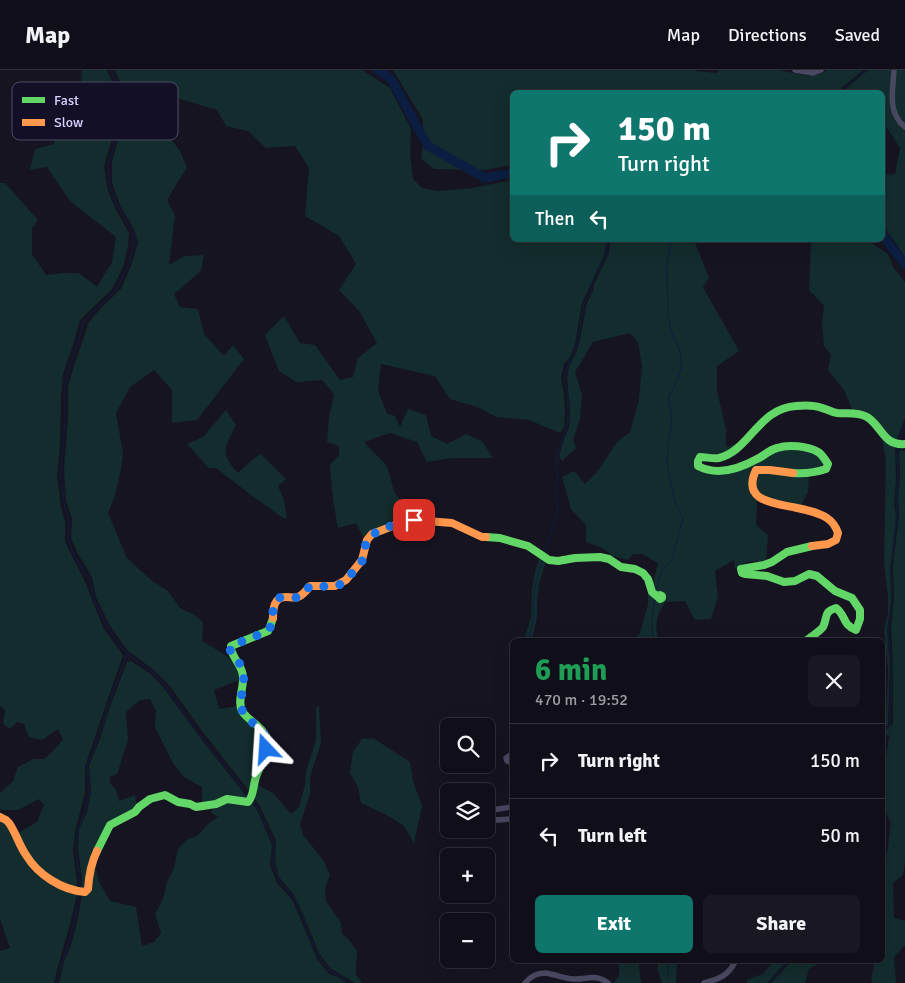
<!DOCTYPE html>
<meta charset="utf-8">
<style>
:root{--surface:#100f19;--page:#191822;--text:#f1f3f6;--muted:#9c9ca2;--line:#302f38;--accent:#0f766e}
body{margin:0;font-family:Signika,sans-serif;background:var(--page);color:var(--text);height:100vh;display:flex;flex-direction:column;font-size:19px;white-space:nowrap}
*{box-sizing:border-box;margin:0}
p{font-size:16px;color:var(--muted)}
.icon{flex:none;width:28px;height:28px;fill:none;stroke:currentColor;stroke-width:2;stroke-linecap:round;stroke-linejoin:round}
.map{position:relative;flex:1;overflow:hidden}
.side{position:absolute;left:510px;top:568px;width:375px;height:325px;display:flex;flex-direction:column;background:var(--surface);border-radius:8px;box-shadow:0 5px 20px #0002,0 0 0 1px var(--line)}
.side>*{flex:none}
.top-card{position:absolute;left:510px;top:20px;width:375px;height:152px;border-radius:8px;box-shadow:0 5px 20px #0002,0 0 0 1px var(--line);background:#0f766e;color:#fff;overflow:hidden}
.tools{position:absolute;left:440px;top:648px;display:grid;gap:10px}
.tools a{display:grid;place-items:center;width:55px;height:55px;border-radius:8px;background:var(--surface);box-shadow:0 5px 20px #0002,0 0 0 1px var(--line);font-size:25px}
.pin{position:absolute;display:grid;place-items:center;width:42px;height:42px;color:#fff;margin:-21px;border-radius:10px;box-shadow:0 2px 8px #0006}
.me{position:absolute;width:55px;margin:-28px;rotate:340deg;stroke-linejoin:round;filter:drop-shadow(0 0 4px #0008)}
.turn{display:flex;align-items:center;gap:18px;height:105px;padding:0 25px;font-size:22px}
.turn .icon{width:65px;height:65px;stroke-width:2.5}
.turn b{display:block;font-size:35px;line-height:42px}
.then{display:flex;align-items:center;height:48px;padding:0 25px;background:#0003;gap:10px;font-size:19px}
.round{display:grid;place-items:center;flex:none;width:52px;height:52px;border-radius:8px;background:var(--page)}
.head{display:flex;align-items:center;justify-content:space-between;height:85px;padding:0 25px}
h1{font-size:30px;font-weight:700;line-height:38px;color:#1e9e55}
.cta{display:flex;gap:10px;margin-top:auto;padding:10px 25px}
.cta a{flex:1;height:58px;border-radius:8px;background:var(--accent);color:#fff;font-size:20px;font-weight:700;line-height:58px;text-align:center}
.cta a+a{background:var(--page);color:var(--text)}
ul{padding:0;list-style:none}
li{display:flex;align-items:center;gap:15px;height:75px;padding:0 25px;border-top:1px solid var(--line)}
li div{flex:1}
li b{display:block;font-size:19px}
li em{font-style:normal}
header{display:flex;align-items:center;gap:30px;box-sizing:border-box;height:70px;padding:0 25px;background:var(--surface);border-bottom:1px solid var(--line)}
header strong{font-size:24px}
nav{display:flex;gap:28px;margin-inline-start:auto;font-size:18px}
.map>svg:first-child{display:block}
</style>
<header>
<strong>Map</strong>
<nav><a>Map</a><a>Directions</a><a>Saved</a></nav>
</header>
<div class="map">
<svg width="905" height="913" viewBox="0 0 905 913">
<rect width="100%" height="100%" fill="#161421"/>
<g fill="#132c2d">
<path d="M82 0H107L116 22V55L104 96 107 118 116 140 129 163 128 176 123 197 112 219 80 250 73 275 63 304 61 326 60 377 57 406 61 437 65 452V472L87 516 92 530 104 559 123 585 85 696V723L75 761 73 782 77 811V819L57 811 34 794 18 763 37 752 44 735 39 729 18 740H0V723L13 711 18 697 33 689H45L63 670 58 659 42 670 29 667 24 654 17 652 10 659 3 654 5 640 0 636V113H5L38 150 32 158V184L46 205 64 203H79L97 217 112 192 116 167 70 131 47 97 30 100 35 79 54 74 60 53 79 35Z"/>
<path d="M115 0H362L390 18 411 59 410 84 413 109 422 118 437 121 473 118 502 112 512 111V170H607L604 185 582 233 575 274 570 287 564 294 561 308 564 325 565 342 564 357 560 363 529 350 496 347 480 338 450 329 435 306 381 294 378 321 387 343 395 346 400 357 408 339 426 345 431 366 447 374 466 364 482 371 493 388H452L427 392 417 372 390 363 364 372 387 396 394 421 411 446 378 458 363 467 356 453 338 458C334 437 331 417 330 395L339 385V376L327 372 329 348 334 324 322 310 296 312 279 301 265 265 284 246 300 273 315 275 340 310 353 307 358 288 377 273 360 242 339 220 356 194 339 166 305 146 309 98 295 76 266 78 248 61 226 56 217 40 167 25 166 62 180 81 187 97 167 130 175 146 169 195 185 186 204 185 201 201 174 224 180 237 198 239 204 264 224 286 233 275 244 289 197 350 172 353V320L154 300 130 317 116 343 123 383 121 399 115 426 108 443 127 488 151 510 168 521 180 538 193 544 203 552 202 571 227 586 236 596 240 610 214 620 219 639 237 636 245 649 262 666 265 673 249 721 202 661 170 616 154 600 128 581 110 556 96 527 92 507 78 484 71 468 72 448 66 431 64 400 68 348V317L73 299 89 252 102 237 121 219 132 193 138 173 134 159 120 135 112 112V92L123 52 122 17Z"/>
<path d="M393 0H695L696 1 717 3 719 0H777L810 6 819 4 828 0H863L837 22H512V95L485 100 434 99 421 89 424 69 422 48Z"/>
<path d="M868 0H892C891 22 885 45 905 60V187L893 169 883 156V105L895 104 900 78 883 52 882 22H842Z"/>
<path d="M896 0H905V54C903 52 901 50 899 48 891 37 895 13 896 0Z"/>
<path d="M610 170H694L709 208 703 217 739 281 717 296V321L726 359V377L739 373C725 384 717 386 699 384L694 388 695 396 697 400 702 402 716 404 779 379 813 381 824 391C822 398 818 399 811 402L753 400 757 430 756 455 768 465 766 491C754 491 744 490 735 499L734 490 715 501 718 527 711 549 695 550 685 531 666 532C656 544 655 554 658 570H634L640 563 648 534V524L653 512 658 493 642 484H633L628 490 613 486 602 478 586 472V455L571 439 562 407 574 401 585 414 597 402 617 372 630 362 639 330 642 296 638 272 630 263 593 272 575 302 582 325 580 349 573 370 576 378 562 391 559 386 564 369 569 358 570 340 567 308 569 296 575 285 579 274 587 233 593 221 594 214 609 183Z"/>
<path d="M811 170H867L888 184 893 197 905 212V348L896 371 890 368 876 352 853 342 844 320 828 300 831 285 824 276 822 253 824 235 809 220Z"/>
<path d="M226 340 236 355C225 377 219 383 238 403L252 390 261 384 286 409 278 416 284 430 287 448H283L251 425 216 398H209L187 374 203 367Z"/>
<path d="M881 366 895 377 896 411 894 431 896 448 890 499 891 530 887 560 890 595 888 655 883 660V651L886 646 888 601 884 559 888 544V527L884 493 886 389Z"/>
<path d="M905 380V792L903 805 893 813 894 848 905 851V875L894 887 896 913H872L871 909 875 890H882L883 812 891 753 883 737 882 718 889 666 887 665 883 670 882 664 893 654V592L891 559 894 529 893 496 899 445 898 427 900 409 899 381Z"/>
<path d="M764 401 809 406 808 422 800 437 761 427 755 419 756 404Z"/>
<path d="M540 487 546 491 539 514 537 531V547L532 570H524L531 548 532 520 535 502Z"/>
<path d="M131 591 152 605 166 621 198 665 247 727 246 729 202 734V717L184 707 173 693 155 657 156 641 150 629 140 630 126 642 128 670 117 704 110 707V713L116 720 119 731 135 725 137 736 134 741 108 755 85 819H81L82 809 78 779 79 760 87 742 91 721 89 696 101 666 111 634 127 592Z"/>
<path d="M319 636 321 673 310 706V724L300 754 303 765 323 790 330 805 325 818 326 831 341 853 342 864 349 870 357 881 356 896V905L362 913H355L330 898 319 883 303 844 294 825 279 807 275 791 276 771 260 736 254 728 258 715 273 723 291 744 299 737 305 715 306 702 316 670V638Z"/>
<path d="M373 668 410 692 413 711 422 736 414 773 404 756 387 745 361 733 358 717 350 703 353 682 362 669Z"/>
<path d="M228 731H251L257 740 272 775 270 795 277 813 293 831 317 889 329 904 338 907 346 913H59L64 892 71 875 77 853 82 825 92 800 96 799 99 812 110 831 136 837 142 876 154 872 161 863 155 844 163 829 167 812 174 798 178 779 188 769 197 766 208 754 218 747 210 742 217 736Z"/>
<path d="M0 750 7 754 23 785 77 824C71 854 61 883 54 913H0V881L10 878 0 849Z"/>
<path d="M619 890H641L639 896 641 913H614L619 905Z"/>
<path d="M660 890H677L676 913H662L657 898Z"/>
<path d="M774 890H788L767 913H747V910L763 904Z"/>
<path d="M793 890 824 891 809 899 805 913H771Z"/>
</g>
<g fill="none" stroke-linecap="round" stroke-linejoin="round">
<g stroke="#0b1e41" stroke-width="1">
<path d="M111 0 120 21 119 54 113 79 108 96 110 116 117 136 133 161 134 176 128 196 116 220 84 251 77 276 67 302 64 325 65 348 61 403 64 434 69 451 68 469 75 487 90 511 94 529 107 557 127 584 154 603 168 620 198 663 249 726"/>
<path d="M840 22 866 0"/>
<path d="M899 372 905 355"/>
<path d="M544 484 556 449 558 436 555 421 558 410 556 394 558 381 567 357 568 342 567 322 564 310 567 297 577 274 584 233 591 222V214L606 185 608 170"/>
<path d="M656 520 662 500 672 489 680 460 683 448 675 432 667 394 668 377 672 348 668 328 678 309 682 293 679 279 671 261 668 244 667 193 671 170"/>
<path d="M528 570 534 547 533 533 535 517 542 490"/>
<path d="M653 570 652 546 655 529"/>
<path d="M882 663 890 656 892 594 888 560 892 529 891 498 897 447 896 429 898 410 897 382 898 378"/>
<path d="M253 731 258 738 274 774 273 794 279 810 295 829 318 886 330 901 338 905 350 913"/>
<path d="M80 818V811L76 780 78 761 84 743 89 723 87 696 105 649 108 636 127 584"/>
<path d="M668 908 669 890"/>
<path d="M57 913C64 883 76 855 79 824"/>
<path d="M769 913 790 890"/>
</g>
<g stroke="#0b1e41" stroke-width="9">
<path d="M378 0 391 9 428 76 485 108 512 103"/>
<path d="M882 164 905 195"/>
</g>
<g stroke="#4a4962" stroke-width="5.5">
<path d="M795 0 813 3 821 0"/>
<path d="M894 0C893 20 887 43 905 57"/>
<path d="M512 664V665"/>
<path d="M512 684 506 688 507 691 512 693"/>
<path d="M486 743 492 740 512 737"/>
<path d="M486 747C493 753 504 748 512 749"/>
<path d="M525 913C530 907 537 903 545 903 554 904 563 908 573 909 587 910 595 903 608 913"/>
<path d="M704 913C720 909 729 905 736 890"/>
</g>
<g stroke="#63d668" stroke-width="8">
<path d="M793 403C805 404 814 403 826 399L828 394C825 390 823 385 818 382 808 376 788 374 777 378 769 380 764 386 757 389 739 399 717 406 698 396V391L700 387C706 387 713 389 719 388 749 381 759 338 796 336 805 335 814 335 822 338 827 339 831 342 837 343 846 344 858 342 867 347 882 356 883 376 905 374"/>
<path d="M486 467 500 468 528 476 549 490 558 491 575 488 600 487 609 489 621 497 635 499 643 503 648 509 652 522 658 527 660 525 662 526V528L660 529 658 527"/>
<path d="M807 570C812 566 819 562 823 557 828 547 823 542 836 538 846 545 842 555 856 560L860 549V540L852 528 835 521 817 506 809 504 795 511 784 512 767 506 745 504 742 503 741 499 764 495 772 492 787 482 812 476"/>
<path d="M97 781 110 755 135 742 139 737 150 729 165 725 178 732 190 734 196 737 216 734 227 729 248 732C254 726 253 715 256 707 260 695 272 680 266 666 261 655 248 651 242 641 237 631 244 617 243 607 243 596 233 589 231 579V576L268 561 270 557 273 548"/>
</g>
<g stroke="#ff974d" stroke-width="8">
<path d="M793 403 770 400H756C741 432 775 433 797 438 807 440 818 442 827 448 833 452 836 457 838 463L836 470 828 474 812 476"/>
<path d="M273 548C273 538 274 527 286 527 290 527 294 528 298 527 303 525 307 520 310 516H335L346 510 362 490 367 470 372 464 406 451 414 450 452 453 482 467H486"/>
<path d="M0 747 6 750 9 753C16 763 19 775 26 785 38 805 62 820 85 822L88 819C89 805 91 793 97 781"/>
</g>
</g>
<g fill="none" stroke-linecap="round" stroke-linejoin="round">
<path stroke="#1a73e8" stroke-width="9" stroke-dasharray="0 16.2" d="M266 679 268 672 266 666 248 648 242 640 240 634 244 612 243 602 240 594 231 583 230 579 231 576 268 561C276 550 270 539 276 531 281 523 291 530 298 527 303 525 306 520 310 516 320 515 331 519 341 514 345 511 359 496 362 491 365 484 364 475 368 469 374 460 404 451 414 450"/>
</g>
<rect x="12" y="12" width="166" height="58" rx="8" fill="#130f26" stroke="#4e4a67" stroke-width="1"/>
<rect x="22" y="27" width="23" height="6" fill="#63d668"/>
<rect x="22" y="49" width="23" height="7" fill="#ff974d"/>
<g font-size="14" fill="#d9d4ff">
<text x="54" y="35">Fast</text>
<text x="54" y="57">Slow</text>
</g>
</svg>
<div class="tools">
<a><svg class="icon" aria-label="search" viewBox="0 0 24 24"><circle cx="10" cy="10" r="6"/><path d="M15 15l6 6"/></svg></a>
<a><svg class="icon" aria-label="layers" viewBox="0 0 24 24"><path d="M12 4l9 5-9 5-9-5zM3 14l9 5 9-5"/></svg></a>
<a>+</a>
<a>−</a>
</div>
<div class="pin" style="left:414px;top:450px;background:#d93025"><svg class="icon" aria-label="arrive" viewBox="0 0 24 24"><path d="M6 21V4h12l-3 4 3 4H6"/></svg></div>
<svg class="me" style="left:266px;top:679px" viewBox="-20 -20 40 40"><path d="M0-17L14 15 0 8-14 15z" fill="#1a73e8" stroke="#fff" stroke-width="4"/></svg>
<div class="top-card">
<div class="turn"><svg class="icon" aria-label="right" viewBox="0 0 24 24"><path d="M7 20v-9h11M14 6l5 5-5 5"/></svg><div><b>150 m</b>Turn right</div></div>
<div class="then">Then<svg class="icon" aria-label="left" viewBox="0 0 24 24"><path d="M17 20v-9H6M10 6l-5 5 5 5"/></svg></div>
</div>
<section class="side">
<div class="head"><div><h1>6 min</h1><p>470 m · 19:52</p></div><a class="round"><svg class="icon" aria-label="close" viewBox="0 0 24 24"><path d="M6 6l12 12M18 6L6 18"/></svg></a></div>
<ul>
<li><svg class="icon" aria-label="right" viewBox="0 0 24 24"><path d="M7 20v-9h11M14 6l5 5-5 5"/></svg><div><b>Turn right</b></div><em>150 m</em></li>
<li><svg class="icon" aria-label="left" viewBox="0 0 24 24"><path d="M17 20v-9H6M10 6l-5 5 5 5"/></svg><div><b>Turn left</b></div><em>50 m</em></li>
</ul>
<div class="cta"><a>Exit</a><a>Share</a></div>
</section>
</div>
